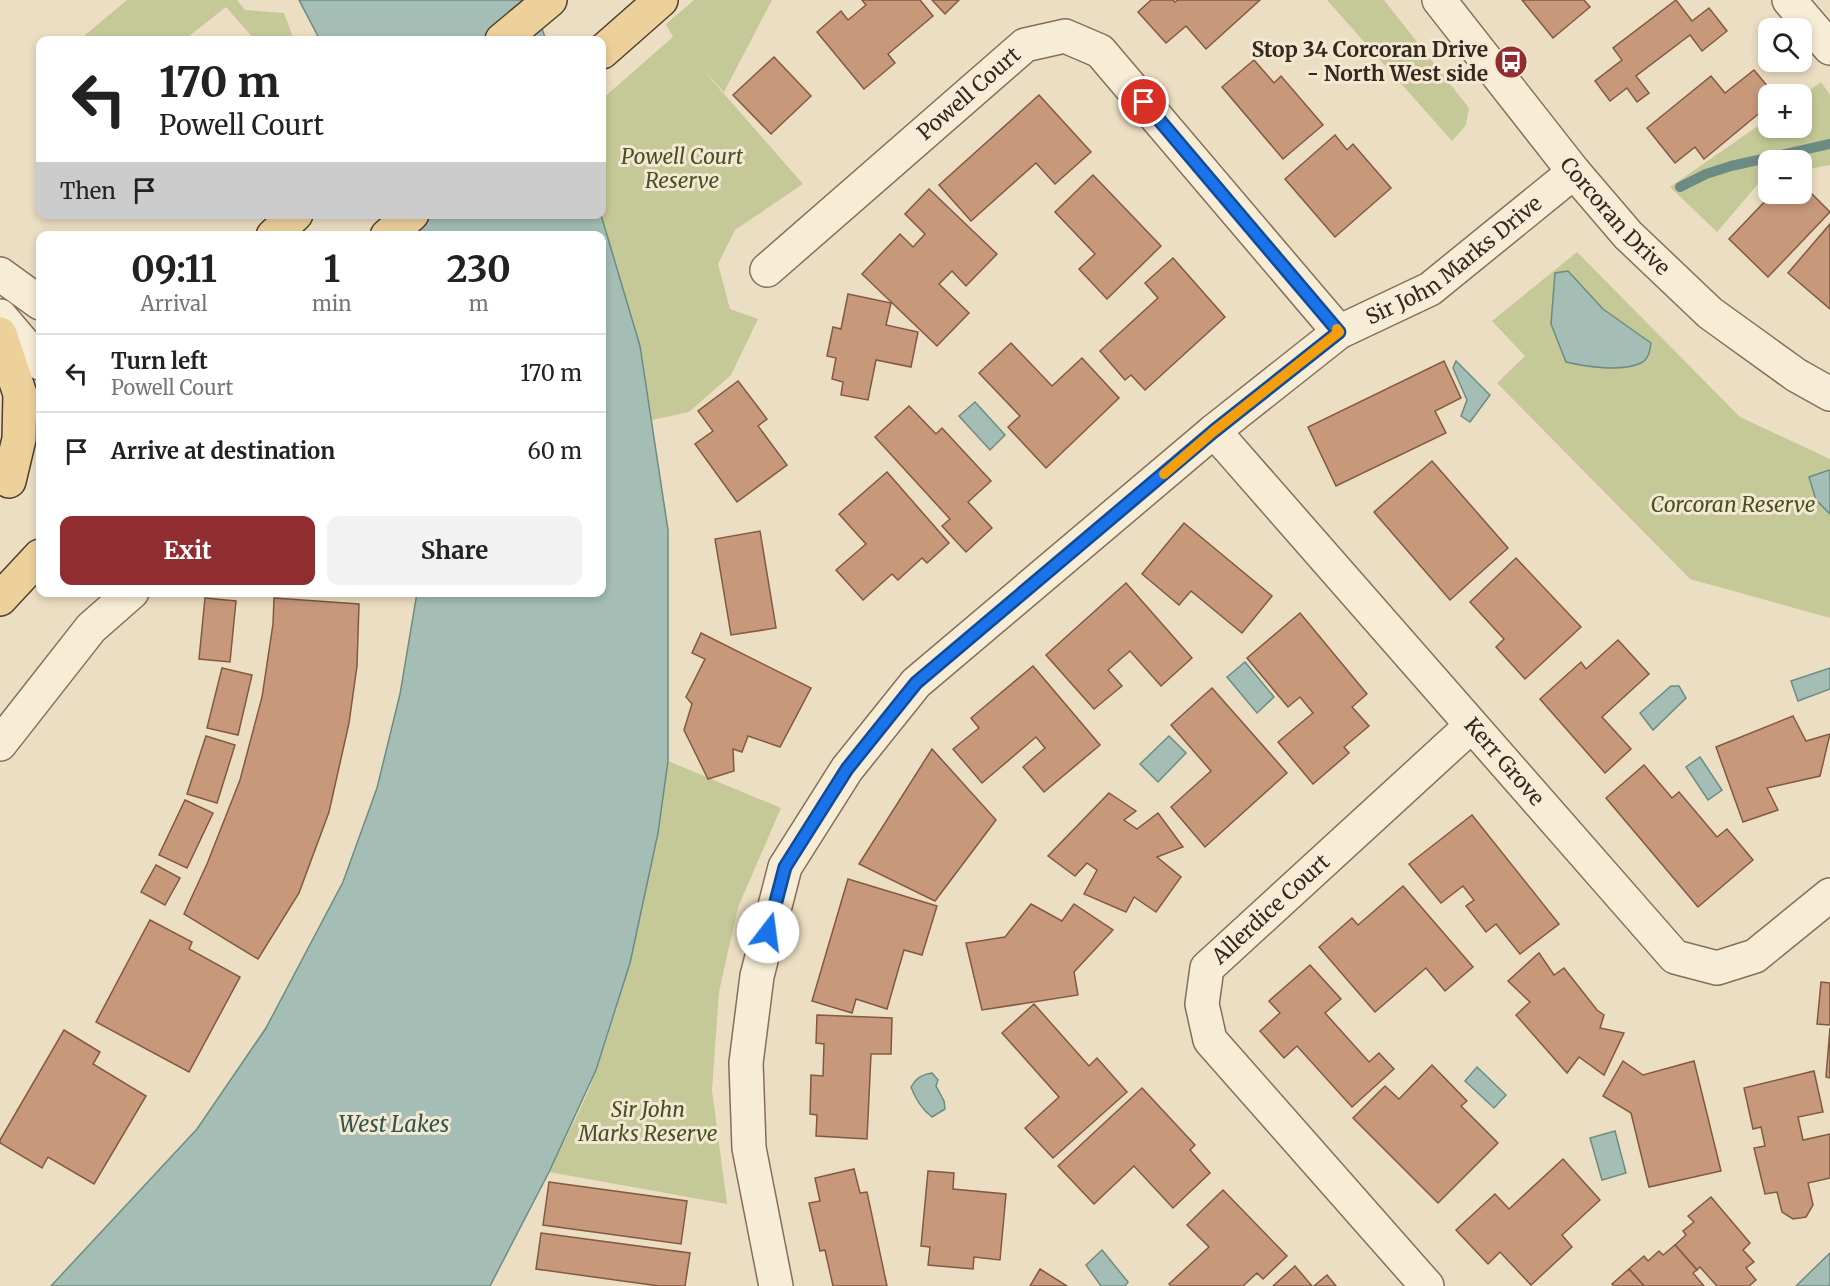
<!DOCTYPE html>
<meta charset="utf-8">
<style>
:root{--surface:#fff;--page:#f2f2f2;--text:#222;--muted:#767676;--line:#e0e0e0;--accent:#902d31}
body{margin:0;font-family:Merriweather,serif;background:var(--page);color:var(--text);height:100vh;display:flex;flex-direction:column;font-size:22px;white-space:nowrap}
*{box-sizing:border-box;margin:0}
p{font-size:20px;color:var(--muted)}
.icon{flex:none;width:33px;height:33px;fill:none;stroke:currentColor;stroke-width:2;stroke-linecap:round;stroke-linejoin:round}
.map{position:relative;flex:1;overflow:hidden}
.side{position:absolute;left:36px;top:231px;width:570px;height:366px;display:flex;flex-direction:column;background:var(--surface);border-radius:12px;box-shadow:0 3px 9px #0003}
.side>*{flex:none}
.banner{position:absolute;left:36px;top:36px;width:570px;height:183px;border-radius:12px;box-shadow:0 3px 9px #0003;background:#fff;color:var(--text);overflow:hidden}
.tools{position:absolute;left:1758px;top:18px;display:grid;gap:12px}
.tools a{display:grid;place-items:center;width:54px;height:54px;border-radius:12px;background:var(--surface);box-shadow:0 3px 9px #0003;font-size:30px}
.pin{position:absolute;display:grid;place-items:center;width:51px;height:51px;color:#fff;margin:-26px;border:3px solid #fff;border-radius:50%;box-shadow:0 2px 6px #0007}
.me{position:absolute;width:66px;margin:-33px;rotate:15deg;stroke-linejoin:round;filter:drop-shadow(0 0 4px #0008)}
.turn{display:flex;align-items:center;gap:21px;height:126px;padding:0 24px;font-size:27px}
.turn .icon{width:78px;height:78px;stroke-width:2.5}
.turn b{display:block;font-size:42px;line-height:51px}
.then{display:flex;align-items:center;height:57px;padding:0 24px;background:#0003;gap:12px;font-size:22px}
.eta{display:flex;justify-content:space-evenly;align-items:center;height:102px;text-align:center}
.eta b{font-size:36px;font-weight:700;line-height:42px}
.action{display:flex;gap:12px;margin-top:auto;padding:12px 24px}
.action a{flex:1;height:69px;border-radius:12px;background:var(--accent);color:#fff;font-size:24px;font-weight:700;line-height:69px;text-align:center}
.action a+a{background:var(--page);color:var(--text)}
ul{padding:0;list-style:none}
li{display:flex;align-items:center;gap:18px;height:78px;padding:0 24px;border-top:2px solid var(--line)}
li div{flex:1}
li b{display:block;font-size:22px}
li em{font-style:normal}
.map>svg:first-child{display:block}
</style>
<div class="map">
<svg width="1830" height="1286" viewBox="0 0 1830 1286">
<rect width="100%" height="100%" fill="#ecdec2"/>
<g fill="#c5c997">
<path d="M127 0H237L245 10 284 13 294 40H255L226 7 184 40H79Z"/>
<path d="M694 0H772L724 92 703 70 803 184 735 230 718 264 730 309 758 319 731 375 689 412 652 420 640 346 601 215 602 99 673 37 666 24Z"/>
<path d="M1327 0H1384L1469 108 1466 125 1452 141Z"/>
<path d="M1821 82 1830 95V165L1802 170V160H1768V176L1764 177 1717 232 1670 187 1768 119V128H1802V96Z"/>
<path d="M1577 252 1740 417 1830 459V618L1690 579 1497 383 1525 356 1492 321Z"/>
<path d="M668 761 781 808 738 907 719 992 712 1090 727 1204 549 1172C565 1138 585 1104 597 1068 632 968 653 865 668 761Z"/>
</g>
<g fill="#a4beb6" stroke="#6c8c83" stroke-width="1.5">
<path d="M299 0H532L546 40H320Z"/>
<path d="M383 215H601L640 346 668 530V761L658 833 630 963 596 1070 549 1172 490 1286H51L197 1129 266 1028 343 882 377 788 400 694 417 593 602 592V236L390 235Z"/>
<path d="M1568 271 1603 309 1651 343C1650 350 1649 359 1641 363 1622 372 1586 367 1566 362L1551 324 1555 273Z"/>
<path d="M1456 361 1490 395 1470 422 1461 416 1467 400 1453 368Z"/>
<path d="M975 402 1005 435 990 450 959 416Z"/>
<path d="M1829 470 1830 471V514L1816 500 1809 477Z"/>
<path d="M1245 662 1274 697 1257 713 1227 677Z"/>
<path d="M1830 668V689L1798 701 1791 681Z"/>
<path d="M1671 686H1679L1686 698 1653 730 1640 713Z"/>
<path d="M1169 736 1186 753 1158 782 1140 764Z"/>
<path d="M1700 757 1722 790 1708 800 1686 767Z"/>
<path d="M1477 1067 1506 1095 1494 1108 1465 1081Z"/>
<path d="M932 1073 938 1080 936 1086 944 1101 945 1109 932 1117C923 1110 915 1098 911 1087 916 1078 922 1074 932 1073Z"/>
<path d="M1615 1131 1626 1173 1602 1180 1590 1138Z"/>
<path d="M1102 1250 1128 1282 1125 1286H1101L1086 1265Z"/>
<path d="M1830 1253V1286H1796Z"/>
</g>
<g fill="none" stroke-linecap="round" stroke-linejoin="round">
<path stroke="#6c8c83" stroke-width="10" d="M1680 187 1706 174 1731 166 1830 144"/>
</g>
<g fill="#c8987a" stroke="#825941" stroke-width="1.5">
<path d="M862 0H920L933 16 888 54 895 63 864 89 817 32 841 11 848 20 866 5Z"/>
<path d="M932 0H959L945 14Z"/>
<path d="M1151 0H1173L1175 2 1178 0H1260L1206 49 1186 26 1166 43 1138 12Z"/>
<path d="M1522 0H1584L1590 7 1553 38Z"/>
<path d="M1676 0 1692 21 1709 8 1727 31 1702 51 1690 35 1636 76 1649 93 1637 102 1627 88 1610 101 1595 81 1622 60 1613 48Z"/>
<path d="M774 57 811 96 771 134 733 95Z"/>
<path d="M1254 60 1274 83 1281 76 1323 125 1283 159 1222 87Z"/>
<path d="M1754 70 1774 94H1768V106L1704 159 1695 147 1675 163 1647 128 1711 76 1725 93Z"/>
<path d="M1039 95 1091 152 1055 184 1036 163 971 221 939 185Z"/>
<path d="M1335 135 1347 150 1353 144 1391 188 1335 237 1285 179Z"/>
<path d="M1093 175 1161 246 1107 299 1079 269 1095 254 1055 212Z"/>
<path d="M1802 184 1830 212 1768 277 1729 239 1772 194H1802Z"/>
<path d="M929 189 997 254 966 286 952 271 939 284 969 313 937 346 862 274 900 234 913 247 925 234 905 214Z"/>
<path d="M1830 224V309L1788 273Z"/>
<path d="M1173 258 1225 317 1145 390 1131 375 1125 380 1100 351 1158 298 1145 283Z"/>
<path d="M848 294 891 303 886 325 918 332 911 367 876 360 868 400 841 395 843 382 832 379 836 358 827 356 833 327 841 329Z"/>
<path d="M1011 343 1052 386 1082 358 1119 398 1046 468 1008 427 1020 416 979 373Z"/>
<path d="M1444 361 1461 398 1435 411 1446 433 1336 486 1308 427Z"/>
<path d="M738 381 767 419 758 426 787 465 737 502 695 444 713 431 698 411Z"/>
<path d="M909 406 936 434 942 428 991 481 968 502 992 528 966 552 942 526 950 519 875 437Z"/>
<path d="M1432 461 1508 548 1450 600 1374 512Z"/>
<path d="M887 472 949 543 927 563 922 558 898 580 892 574 863 600 836 570 866 544 839 514Z"/>
<path d="M1184 523 1272 596 1242 633 1191 591 1179 605 1142 574Z"/>
<path d="M760 531 776 628 731 635 715 539Z"/>
<path d="M1516 558 1581 627 1525 679 1496 647 1504 639 1470 602Z"/>
<path d="M1126 583 1192 658 1161 686 1130 651 1108 670 1122 686 1094 709 1046 655Z"/>
<path d="M205 598 236 601 230 662 199 659Z"/>
<path d="M274 598 359 604 357 666 349 723 329 812 299 893 258 959 184 914 207 864 240 780 262 697 273 624Z"/>
<path d="M1300 613 1367 694 1352 707 1369 726 1344 747 1349 753 1313 784 1278 742 1313 713 1300 697 1288 707 1247 658Z"/>
<path d="M701 633 811 688 780 747 748 736 742 752 733 749 734 771 708 779 684 730 692 704 686 697 705 659 692 653Z"/>
<path d="M1618 640 1649 674 1602 717 1631 749 1605 773 1540 699 1581 662 1586 669Z"/>
<path d="M1033 666 1100 745 1044 792 1023 767 1045 748 1036 737 982 783 953 749 979 728 971 718Z"/>
<path d="M222 668 252 675 238 735 207 728Z"/>
<path d="M1212 688 1287 773 1205 847 1171 807 1211 771 1171 725Z"/>
<path d="M1793 716 1806 741 1830 734 1820 776 1767 788 1778 810 1743 822 1716 747Z"/>
<path d="M206 736 235 745 217 803 187 794Z"/>
<path d="M932 749 996 820 935 901 859 864Z"/>
<path d="M1644 765 1672 798 1679 792 1717 837 1727 829 1753 860 1698 907 1606 798Z"/>
<path d="M1109 793 1136 811 1124 820 1137 829 1158 813 1183 847 1157 857 1181 877 1156 912 1134 897 1126 912 1084 894 1097 870 1087 863 1075 876 1048 856Z"/>
<path d="M185 800 213 813 187 868 159 855Z"/>
<path d="M1472 815 1559 924 1520 954 1496 924 1486 932 1466 906 1474 900 1463 886 1441 903 1409 864Z"/>
<path d="M156 865 180 878 165 905 141 892Z"/>
<path d="M848 879 937 906 922 955 904 950 887 1009 856 999 852 1013 812 1001Z"/>
<path d="M1403 886 1473 967 1445 991 1426 968 1375 1012 1319 947 1352 918 1358 925Z"/>
<path d="M1031 904 1062 921 1074 904 1113 930 1074 972 1078 995 982 1010 966 943 1005 937Z"/>
<path d="M150 920 192 942 189 949 240 977 189 1072 96 1022Z"/>
<path d="M1539 953 1554 975 1564 968 1597 1010 1604 1015 1600 1028 1624 1033 1604 1075 1579 1057 1567 1073 1516 1015 1530 1002 1508 981Z"/>
<path d="M1310 965 1341 999 1325 1013 1369 1062 1379 1053 1394 1069 1352 1107 1297 1046 1284 1058 1260 1031 1280 1013 1269 1001Z"/>
<path d="M1821 982 1830 983V1025L1817 1024Z"/>
<path d="M1034 1004 1089 1066 1097 1058 1127 1092 1053 1158 1025 1128 1059 1097 1002 1033Z"/>
<path d="M817 1015 892 1018 891 1054H871L867 1139 816 1136 817 1115 810 1114 811 1075 823 1076 824 1044 816 1043Z"/>
<path d="M1830 1028V1078L1826 1077Z"/>
<path d="M64 1030 100 1052 93 1064 146 1096 94 1184 48 1157 42 1168 0 1143V1140Z"/>
<path d="M1623 1061 1643 1075 1694 1061 1721 1171 1649 1187 1631 1113 1603 1096Z"/>
<path d="M1432 1065 1467 1101 1461 1106 1498 1143 1438 1203 1353 1118 1385 1086 1399 1099Z"/>
<path d="M1814 1071 1823 1112 1798 1117 1803 1140 1830 1134V1178L1808 1183 1813 1205 1806 1217 1793 1219 1782 1212 1777 1192 1765 1194 1754 1148 1765 1146 1761 1127 1753 1129 1744 1088Z"/>
<path d="M1142 1088 1195 1145 1190 1150 1210 1173 1173 1208 1134 1166 1094 1204 1058 1166Z"/>
<path d="M1563 1159 1600 1200 1562 1235 1572 1247 1531 1285 1500 1252 1488 1264 1456 1230 1495 1194 1509 1209Z"/>
<path d="M854 1169 860 1193 867 1192 887 1286H833L825 1250 820 1251 809 1203 820 1201 815 1178Z"/>
<path d="M928 1171 954 1173 953 1189 1006 1194 1000 1260 974 1257 973 1269 928 1265 930 1247 921 1246Z"/>
<path d="M549 1182 687 1201 681 1244 543 1225Z"/>
<path d="M1223 1190 1287 1256 1263 1279 1257 1273 1243 1286H1171L1169 1284 1209 1247 1187 1225Z"/>
<path d="M1711 1197 1750 1243 1743 1250 1754 1262 1746 1268 1756 1280 1749 1286H1717L1700 1267 1697 1270 1675 1245 1686 1235 1683 1231 1694 1222 1688 1216Z"/>
<path d="M541 1233 690 1253 685 1286H659L536 1269Z"/>
<path d="M1675 1245 1697 1270 1693 1273 1704 1286H1644L1629 1269 1644 1256 1648 1261 1659 1251 1663 1255Z"/>
<path d="M1295 1266 1312 1286H1273Z"/>
<path d="M1040 1269 1067 1286H1030Z"/>
<path d="M1629 1269 1644 1286H1614L1612 1284Z"/>
<path d="M1327 1275 1336 1286H1314Z"/>
</g>
<g fill="none" stroke-linecap="round" stroke-linejoin="round">
<defs>
<g id="minor">
<path id="s1" d="M1439 0 1574 172 1628 235 1710 313 1796 375 1830 394"/>
<path d="M1789 0 1830 48"/>
<path id="s2" d="M767 270 1025 45 1065 36 1100 51 1339 332"/>
<path d="M0 274 40 303"/>
<path d="M0 316 40 363"/>
<path id="s3" d="M1214 431 1675 957 1717 968 1755 956 1830 895"/>
<path d="M0 744 91 628 132 592"/>
<path id="s4" d="M776 1286 749 1148 746 1063 757 976 785 867 847 769 916 683 1214 431 1339 332 1430 289 1574 172"/>
<path id="s5" d="M1427 1286 1210 1040 1202 1004 1207 968 1471 726"/>
</g>
<g id="major">
<path d="M502 40 550 0"/>
<path d="M602 52 661 0"/>
<path d="M273 236 296 214"/>
<path d="M387 236 412 214"/>
<path d="M0 334 20 394 19 439 9 481"/>
<path d="M0 599 40 556"/>
</g>
</defs>
<use href="#minor" stroke="#846f5a" stroke-width="36"/>
<use href="#major" stroke="#523e2e" stroke-width="36"/>
<use href="#minor" stroke="#f7ecd5" stroke-width="33"/>
<use href="#major" stroke="#edd19b" stroke-width="33"/>
</g>
<g fill="none" stroke-linecap="round" stroke-linejoin="round">
<defs>
<path id="route" d="M768 932 785 867 847 769 916 683 1214 431 1339 332 1144 102"/>
</defs>
<use href="#route" stroke="#114b97" stroke-width="15"/>
<use href="#route" stroke="#1a73e8" stroke-width="10"/>
<path stroke="#f59e0b" stroke-width="10" d="M1164 474 1214 431 1339 332 1337 329"/>
</g>
<defs>
<symbol id="bus-disc" viewBox="-11 -11 22 22"><circle r="9.5" fill="#902d31" stroke="#f3e8d1"/><path d="M-5-6H5V4H4V6H2V4H-2V6H-4V4H-5ZM-3.5-4V0h7V-4ZM-3.5 1.2v1.5H-2V1.2ZM2 1.2v1.5H3.5V1.2Z" fill="#fff"/></symbol>
</defs>
<g fill-rule="evenodd">
<use href="#bus-disc" x="1492" y="43" width="38" height="38"/>
</g>
<g text-anchor="middle" stroke-width="6" stroke-linejoin="round" paint-order="stroke">
<g font-size="21" font-weight="bold" fill="#35281e" stroke="#f3e8d1" text-anchor="end">
<text x="1488" y="57">Stop 34 Corcoran Drive<tspan x="1488" dy="24">- North West side</tspan></text>
</g>
<g font-size="21" fill="#35281e" stroke="#f3e8d1">
<text dy="7" stroke="none"><textPath href="#s2" startOffset="268">Powell Court</textPath></text>
<text dy="7" stroke="none"><textPath href="#s1" startOffset="279">Corcoran Drive</textPath></text>
<text dy="7" stroke="none"><textPath href="#s4" startOffset="1338">Sir John Marks Drive</textPath></text>
<text dy="7" stroke="none"><textPath href="#s3" startOffset="440">Kerr Grove</textPath></text>
<text dy="7" stroke="none"><textPath href="#s5" startOffset="488">Allerdice Court</textPath></text>
</g>
<g font-size="21" font-style="italic" fill="#475025" stroke="#f3e8d1">
<text x="682" y="164">Powell Court<tspan x="682" dy="24">Reserve</tspan></text>
<text x="1733" y="512">Corcoran Reserve</text>
<text x="648" y="1117">Sir John<tspan x="648" dy="24">Marks Reserve</tspan></text>
</g>
<g font-size="22" font-style="italic" fill="#2e5450" stroke="#f3e8d1">
<text x="394" y="1132">West Lakes</text>
</g>
</g>
</svg>
<div class="tools">
<a><svg class="icon" aria-label="search" viewBox="0 0 24 24"><circle cx="10" cy="10" r="6"/><path d="M15 15l6 6"/></svg></a>
<a>+</a>
<a>−</a>
</div>
<div class="pin" style="left:1144px;top:102px;background:#d93025"><svg class="icon" aria-label="arrive" viewBox="0 0 24 24"><path d="M6 21V4h12l-3 4 3 4H6"/></svg></div>
<svg class="me" style="left:768px;top:932px" viewBox="-20 -20 40 40"><circle r="19" fill="#fff"/><path d="M0-13L10 11 0 6-10 11z" fill="#1a73e8"/></svg>
<div class="banner">
<div class="turn"><svg class="icon" aria-label="left" viewBox="0 0 24 24"><path d="M17 20v-9H6M10 6l-5 5 5 5"/></svg><div><b>170 m</b>Powell Court</div></div>
<div class="then">Then<svg class="icon" aria-label="arrive" viewBox="0 0 24 24"><path d="M6 21V4h12l-3 4 3 4H6"/></svg></div>
</div>
<section class="side">
<div class="eta">
<div><b>09:11</b><p>Arrival</p></div>
<div><b>1</b><p>min</p></div>
<div><b>230</b><p>m</p></div>
</div>
<ul>
<li><svg class="icon" aria-label="left" viewBox="0 0 24 24"><path d="M17 20v-9H6M10 6l-5 5 5 5"/></svg><div><b>Turn left</b><p>Powell Court</p></div><em>170 m</em></li>
<li><svg class="icon" aria-label="arrive" viewBox="0 0 24 24"><path d="M6 21V4h12l-3 4 3 4H6"/></svg><div><b>Arrive at destination</b></div><em>60 m</em></li>
</ul>
<div class="action"><a>Exit</a><a>Share</a></div>
</section>
</div>
